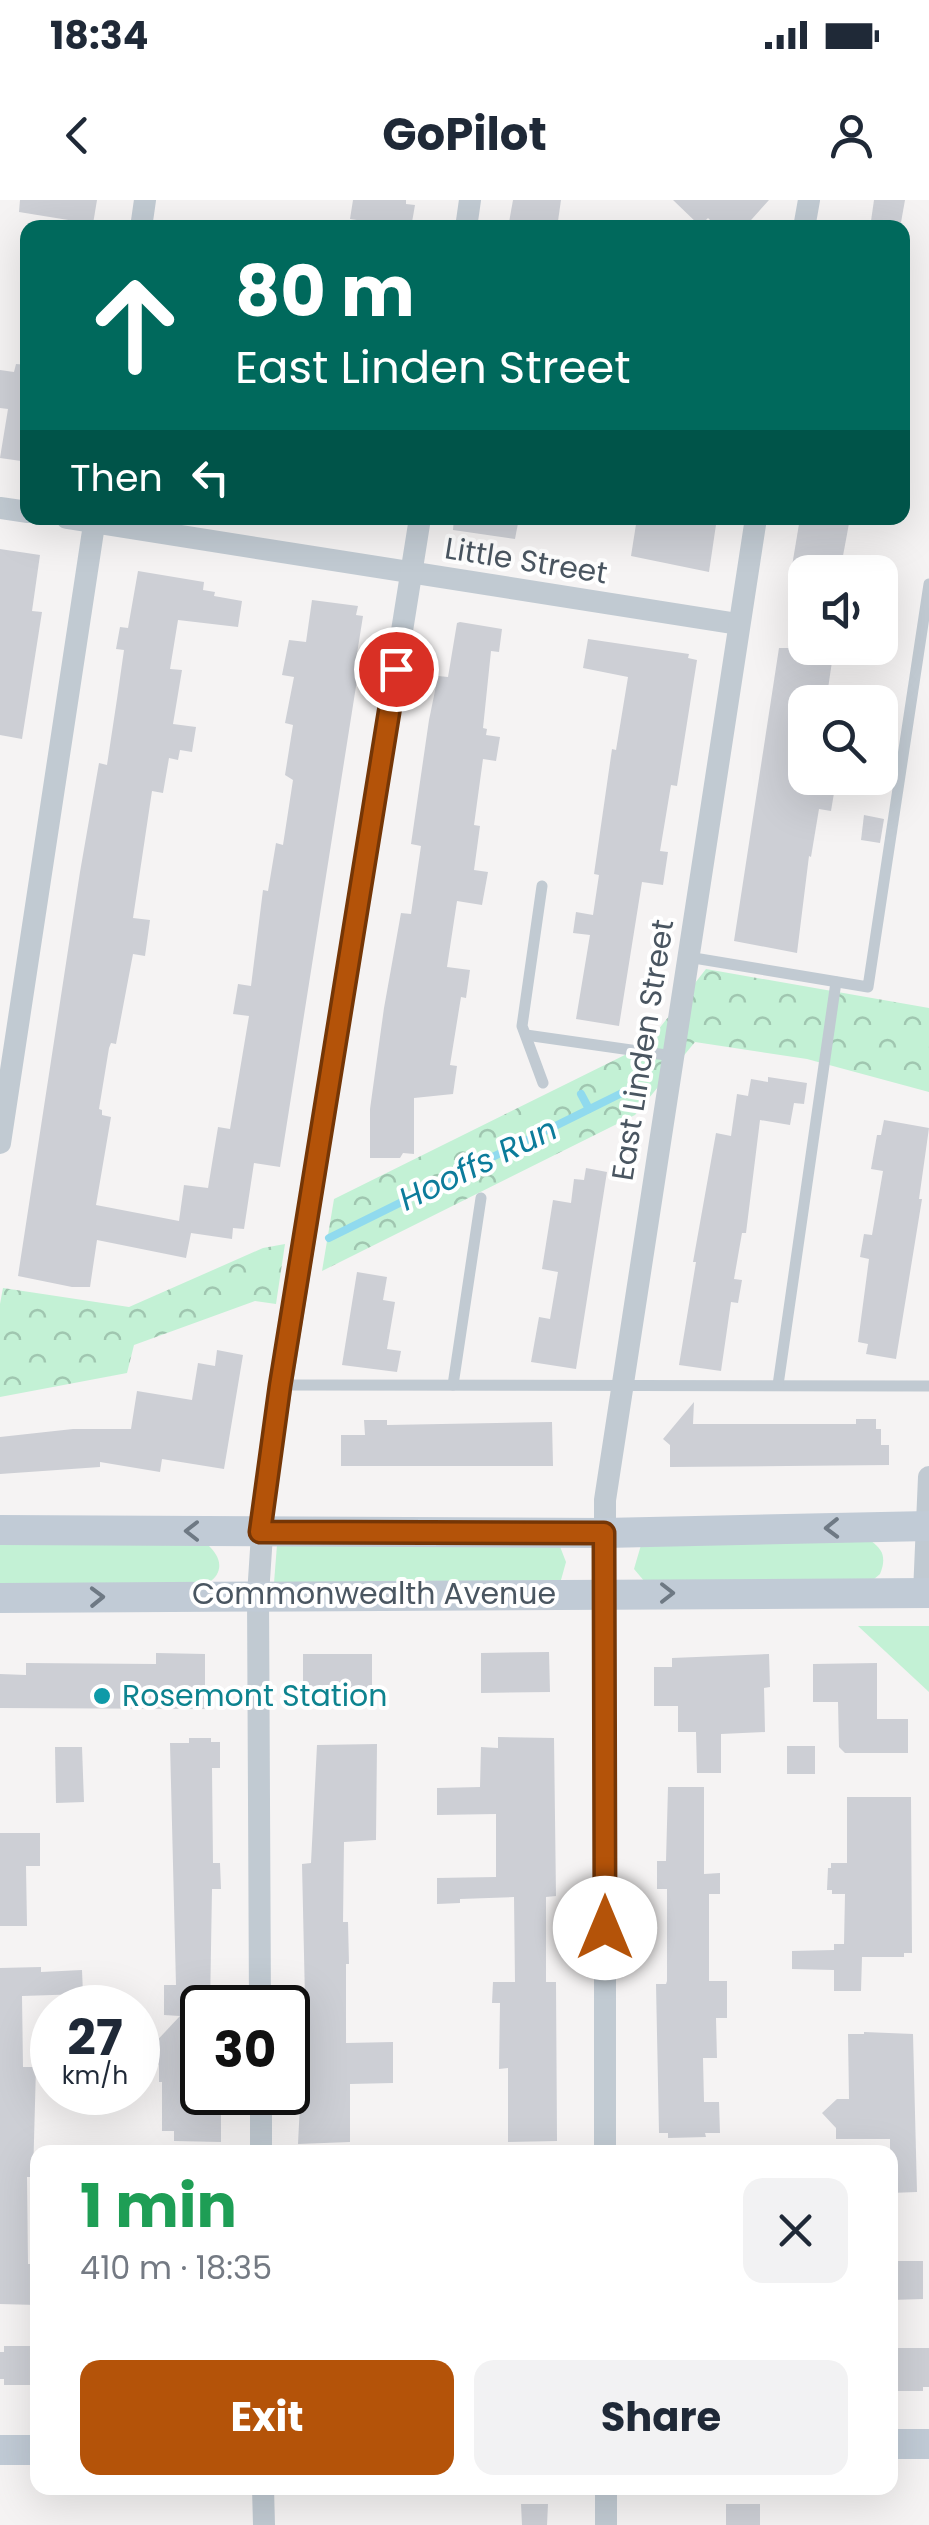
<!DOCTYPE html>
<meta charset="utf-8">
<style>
:root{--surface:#fff;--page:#f2f2f3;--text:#1f2937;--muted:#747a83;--accent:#b45309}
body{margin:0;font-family:Poppins,sans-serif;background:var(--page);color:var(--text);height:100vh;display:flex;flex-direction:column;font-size:38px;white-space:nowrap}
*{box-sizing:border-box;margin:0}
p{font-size:32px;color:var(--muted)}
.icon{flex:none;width:55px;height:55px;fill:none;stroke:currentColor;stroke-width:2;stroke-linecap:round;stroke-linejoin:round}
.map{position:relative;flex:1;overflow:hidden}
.panel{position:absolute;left:30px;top:1945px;width:868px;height:350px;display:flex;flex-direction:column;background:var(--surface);border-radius:20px;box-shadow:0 10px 40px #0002}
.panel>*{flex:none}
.hud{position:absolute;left:20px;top:20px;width:890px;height:305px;border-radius:20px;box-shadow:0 10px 40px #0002;background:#00695c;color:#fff;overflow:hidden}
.controls{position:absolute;left:788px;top:355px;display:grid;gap:20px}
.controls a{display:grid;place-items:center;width:110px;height:110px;border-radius:20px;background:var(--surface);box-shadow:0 10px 40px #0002;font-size:50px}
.speed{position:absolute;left:30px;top:1785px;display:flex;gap:20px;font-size:50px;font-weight:700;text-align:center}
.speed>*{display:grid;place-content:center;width:130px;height:130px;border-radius:50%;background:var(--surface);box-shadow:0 10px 40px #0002;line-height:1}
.speed small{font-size:25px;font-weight:400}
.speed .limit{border:5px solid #111;border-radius:15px;background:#fff;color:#111}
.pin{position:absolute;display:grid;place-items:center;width:85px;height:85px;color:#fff;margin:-42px;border:5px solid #fff;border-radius:50%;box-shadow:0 2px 10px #0007}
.me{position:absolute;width:110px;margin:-55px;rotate:0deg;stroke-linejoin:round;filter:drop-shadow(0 0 8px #0008)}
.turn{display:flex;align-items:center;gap:35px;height:210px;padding:0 50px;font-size:45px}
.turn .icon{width:130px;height:130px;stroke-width:2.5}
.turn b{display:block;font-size:70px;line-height:85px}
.then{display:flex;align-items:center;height:95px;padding:0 50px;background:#0003;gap:20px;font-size:38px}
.round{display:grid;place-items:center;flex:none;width:105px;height:105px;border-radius:20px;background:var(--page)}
.overview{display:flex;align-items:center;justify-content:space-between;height:170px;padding:0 50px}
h1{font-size:60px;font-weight:700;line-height:75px;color:#1e9e55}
.cta{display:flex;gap:20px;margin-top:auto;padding:20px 50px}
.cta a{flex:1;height:115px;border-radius:20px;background:var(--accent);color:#fff;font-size:40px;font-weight:700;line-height:115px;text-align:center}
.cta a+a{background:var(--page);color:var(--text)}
.status{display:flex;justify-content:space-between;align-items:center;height:70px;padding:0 50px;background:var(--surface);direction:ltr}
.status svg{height:28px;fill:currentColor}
header{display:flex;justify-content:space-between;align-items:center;height:130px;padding:0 50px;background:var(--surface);font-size:45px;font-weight:700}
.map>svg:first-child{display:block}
</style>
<div class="status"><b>18:34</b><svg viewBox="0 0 49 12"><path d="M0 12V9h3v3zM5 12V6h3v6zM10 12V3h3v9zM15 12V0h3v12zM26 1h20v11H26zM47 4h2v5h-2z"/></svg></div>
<header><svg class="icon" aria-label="back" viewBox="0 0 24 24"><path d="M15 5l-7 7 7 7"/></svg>GoPilot<svg class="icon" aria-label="person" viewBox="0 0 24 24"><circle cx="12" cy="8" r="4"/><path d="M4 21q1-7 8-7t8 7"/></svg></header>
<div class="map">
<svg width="929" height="2325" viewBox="0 0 929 2325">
<defs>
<pattern id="forest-crowns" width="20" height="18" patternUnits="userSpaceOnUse" patternTransform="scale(2.5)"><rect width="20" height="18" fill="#c3f1d5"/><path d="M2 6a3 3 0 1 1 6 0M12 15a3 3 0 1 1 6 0" fill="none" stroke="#a0c6b0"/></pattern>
</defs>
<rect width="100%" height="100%" fill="#f5f3f3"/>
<g fill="#c3f1d5">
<path d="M871 1341C884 1350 886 1359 880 1374L873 1380 645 1382 634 1369 641 1345Z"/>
<path d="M0 1343 208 1345C222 1358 224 1373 208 1383L0 1388Z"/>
<path d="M559 1344 566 1362 561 1380 554 1384 274 1383 277 1345Z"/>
<path d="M858 1426H929V1492Z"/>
</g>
<g fill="url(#forest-crowns)">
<path d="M706 769 929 808V892L807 859 695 842 635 915 322 1071 334 999 647 844Z"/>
<path d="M285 1044 276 1104 255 1101 134 1145 127 1173 0 1197V1104L3 1088 129 1107 263 1048Z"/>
</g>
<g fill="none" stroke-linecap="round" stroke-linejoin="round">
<g stroke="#90daee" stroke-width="8">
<path d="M581 894 589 909"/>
<path d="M329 1038 628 890"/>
</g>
</g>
<g fill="#cdcfd5">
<path d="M20 0H97L93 24 19 12Z"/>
<path d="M353 0H406V4L415 5 411 28 350 19Z"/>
<path d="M513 0H561L557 28H508Z"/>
<path d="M673 0H769L744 28H718L708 18 700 26Z"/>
<path d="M874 0H905L900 28H870Z"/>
<path d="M16 164 28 165V262L0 258 8 209 0 208V170L14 172Z"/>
<path d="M454 318H519L515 339 453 330Z"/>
<path d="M637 318H717L709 372 631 356Z"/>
<path d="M800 318H850L840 372H791Z"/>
<path d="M0 349 40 355 32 411 42 412 22 539 0 535Z"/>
<path d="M138 371 204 382 203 390 215 392 214 396 242 401 238 427 178 420 170 469 182 470 173 524 196 527 192 552 180 550 178 560 169 558 163 593 152 591 133 718 150 720 145 756 133 754 116 844 111 843 109 848 99 909 102 910V915L111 917 96 1005 179 1021 184 985 208 988 218 927 230 929 249 816 233 814 238 784 251 786 263 690 268 691 276 643 283 645 293 580 285 575 293 525 285 523 294 477 282 475 289 440 306 442 312 400 358 406 356 415 363 416 356 460 360 461 280 967 254 963 244 1029 233 1028 232 1039 191 1033 186 1058 97 1040 90 1087H72L18 1076 80 672 99 563 107 565 117 499 124 450 116 449 120 427 128 428Z"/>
<path d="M460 422 502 429 499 452 491 451 483 528 487 529 486 535 500 537 496 561 483 559 474 625 480 626 474 670 488 672 482 705 457 701 447 767 470 770 466 798 461 797 450 865 457 866 453 894 414 898V954L403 953 400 958H370V909L384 808 401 713 411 714 421 646 411 644 429 520 438 476 448 477 457 423Z"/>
<path d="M588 439 689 454 688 458 697 460 677 586 671 585 660 651 668 652 663 685 642 682 619 826 576 819 590 735 573 733 576 712 593 715 599 675 594 674 612 549 616 550 628 477 583 468Z"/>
<path d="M779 448H834L826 502H805V578L836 581 831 611 819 609 811 657 809 656 797 753 734 741Z"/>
<path d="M864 615 884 619 880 643 861 640Z"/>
<path d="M768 877 807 883 804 904 794 903 790 925 760 920 746 1033H742L734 1079 742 1080 738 1103 731 1102 721 1171 679 1165 696 1062H693L716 933 731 936 737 894 748 896 751 879 768 882Z"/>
<path d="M884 920 929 928 919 999H922L896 1159 866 1154 868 1144 858 1142 869 1059 860 1057 864 1034 872 1035 883 971 871 969 877 935H881Z"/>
<path d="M586 968 607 972 576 1169 531 1162 539 1117 550 1119 558 1072 542 1069 553 1000 571 1003 574 979 584 980Z"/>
<path d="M357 1072 387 1077 383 1100 395 1102 387 1149 401 1151 397 1172 342 1165Z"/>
<path d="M217 1150 243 1155 224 1269 162 1259 160 1272 100 1262V1267L0 1274V1237L73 1229H131L137 1191 192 1200 198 1163 215 1166Z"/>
<path d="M694 1202 693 1224H856V1219H876V1229H881V1245H889V1265L670 1267V1245L663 1239Z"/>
<path d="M364 1220H387V1225L552 1222 553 1266H341V1235H365Z"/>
<path d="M549 1452 550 1492 481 1493V1453Z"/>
<path d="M156 1453 205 1454V1509L0 1508V1474L26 1475V1463L156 1464Z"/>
<path d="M303 1454H372V1493L303 1494Z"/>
<path d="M769 1454 770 1487 764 1488 765 1532 721 1534V1573H697L696 1532H678V1506H654V1467H672V1458Z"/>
<path d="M877 1463V1519H908V1553H845L839 1547 838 1502H813V1464Z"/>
<path d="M498 1537 554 1538 556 1696 546 1697V1782H556L557 1941 508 1942V1868L499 1869 500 1803H492L493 1782H515L514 1697 460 1699V1703L437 1704V1678L496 1677V1614L437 1615V1588L480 1587 481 1547 498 1548Z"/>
<path d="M189 1538H211V1542H220V1568H212L213 1663H220L221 1689H212L210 1808H202V1900H211V1915H221V1942L174 1941V1931H162V1882H159V1865L150 1857V1848L180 1816 164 1815V1785H176L170 1543H189Z"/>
<path d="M377 1544 376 1640 344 1642 343 1722H348L349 1764H346V1843L393 1842V1883L350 1884V1942L298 1944 303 1844H306L302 1664 311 1663 317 1545Z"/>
<rect x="787" y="1546" width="28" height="28"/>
<path d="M55 1547H82L84 1602 56 1603Z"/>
<path d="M668 1587H704V1674L720 1673V1694H709V1781H727V1818H716L717 1858H703L704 1902H719L720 1933H705L706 1937 668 1938V1933H659L656 1784H666L667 1781V1689H657V1661H666Z"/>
<path d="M847 1597H911L912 1753H904V1757H862L861 1791H834V1770L792 1769V1751L834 1750V1744H844L845 1694H832V1690H827L828 1668H831V1663H847Z"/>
<path d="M0 1633H40V1666H26L27 1726H0Z"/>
<path d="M41 1767V1772L82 1770 83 1794 22 1796 23 1867H36L33 1977H27L28 2064H36L37 2105 0 2104V1768Z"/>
<path d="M864 1832 913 1834 917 1992 890 1993V1939H836V1928L822 1913 837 1899H849L848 1834H864Z"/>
<path d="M890 2061H923V2099L890 2100Z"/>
<path d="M4 2146H38V2185H4V2179H0V2152H4Z"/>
<path d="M890 2148H929V2187H923V2191H890Z"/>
<path d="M521 2304H548L547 2325H522Z"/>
<rect x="726" y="2304" width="34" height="21"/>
</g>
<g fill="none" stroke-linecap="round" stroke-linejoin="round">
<g stroke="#c1cad2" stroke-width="11">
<path d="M542 686 522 826 543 883"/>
<path d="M688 757 868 787 929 384"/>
<path d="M526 835 673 856"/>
<path d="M280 1185 929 1186"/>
<path d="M453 1185 481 998"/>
<path d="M778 1185 836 782"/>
</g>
<g stroke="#c1cad2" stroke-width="22">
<path d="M141 28 145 0"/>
<path d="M466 28 470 0"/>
<path d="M804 28 809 0"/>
<path d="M0 308 28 312"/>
<path d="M67 318 738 424"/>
<path d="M0 943 95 318"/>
<path d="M924 1393 929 1277"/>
<path d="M260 1808 258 1395 265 1289 420 318"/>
<path d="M261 1892V1952"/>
<path d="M605 1952V1300L756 318"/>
<path d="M263 2288 264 2325"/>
<path d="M606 2288V2325"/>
</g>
<g stroke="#c1cbd6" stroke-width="30">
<path d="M0 1330 604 1333 929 1326"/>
<path d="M0 1398 929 1393"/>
<path d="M890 2244H929"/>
<path d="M0 2250H38"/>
</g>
</g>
<defs><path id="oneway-chevron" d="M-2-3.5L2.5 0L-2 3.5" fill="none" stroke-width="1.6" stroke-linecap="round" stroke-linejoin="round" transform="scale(2.5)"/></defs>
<g stroke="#6e7984">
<use href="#oneway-chevron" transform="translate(832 1328) rotate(179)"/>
<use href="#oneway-chevron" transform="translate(192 1331) rotate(-180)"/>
<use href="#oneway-chevron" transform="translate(667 1393)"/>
<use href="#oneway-chevron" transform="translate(97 1397) rotate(-1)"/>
</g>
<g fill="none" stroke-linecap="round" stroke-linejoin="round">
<defs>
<path id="route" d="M396 469 280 1186 260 1332 604 1333 605 1728"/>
</defs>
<use href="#route" stroke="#753606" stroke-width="25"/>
<use href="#route" stroke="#b45309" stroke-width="18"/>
</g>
<circle fill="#0f9aa8" stroke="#fff" stroke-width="4" cx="102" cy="1496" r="10"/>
<g text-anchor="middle" stroke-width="8" stroke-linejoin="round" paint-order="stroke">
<g font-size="30" fill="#4a5661" stroke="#fff">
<text transform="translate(526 361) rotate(9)" y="10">Little Street</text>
<text transform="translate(643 850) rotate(-81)" y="10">East Linden Street</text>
<text x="374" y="1404">Commonwealth Avenue</text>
</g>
<g font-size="30" fill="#0d838f" stroke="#fff" text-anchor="start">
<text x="122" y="1506">Rosemont Station</text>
</g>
<g font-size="32" font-style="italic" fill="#0c7c9b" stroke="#fff">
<text transform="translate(478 964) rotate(-26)" y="11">Hooffs Run</text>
</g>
</g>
</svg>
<div class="controls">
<a><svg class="icon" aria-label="sound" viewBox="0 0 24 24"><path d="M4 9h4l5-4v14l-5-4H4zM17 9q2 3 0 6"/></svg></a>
<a><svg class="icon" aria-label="search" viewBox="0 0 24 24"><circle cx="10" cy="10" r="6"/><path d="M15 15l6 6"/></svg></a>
</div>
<div class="speed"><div>27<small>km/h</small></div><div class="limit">30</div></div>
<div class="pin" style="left:396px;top:469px;background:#d93025"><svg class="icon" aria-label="arrive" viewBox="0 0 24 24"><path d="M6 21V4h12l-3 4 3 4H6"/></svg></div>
<svg class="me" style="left:605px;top:1728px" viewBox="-20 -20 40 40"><circle r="19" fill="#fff"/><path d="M0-13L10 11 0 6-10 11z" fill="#b45309"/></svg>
<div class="hud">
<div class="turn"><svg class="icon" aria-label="ahead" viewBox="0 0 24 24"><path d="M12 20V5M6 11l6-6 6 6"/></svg><div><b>80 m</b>East Linden Street</div></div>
<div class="then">Then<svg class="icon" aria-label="left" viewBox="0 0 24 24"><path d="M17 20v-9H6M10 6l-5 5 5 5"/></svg></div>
</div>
<section class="panel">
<div class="overview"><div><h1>1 min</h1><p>410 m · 18:35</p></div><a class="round"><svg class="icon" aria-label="close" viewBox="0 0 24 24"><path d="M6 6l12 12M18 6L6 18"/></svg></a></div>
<div class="cta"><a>Exit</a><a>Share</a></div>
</section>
</div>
